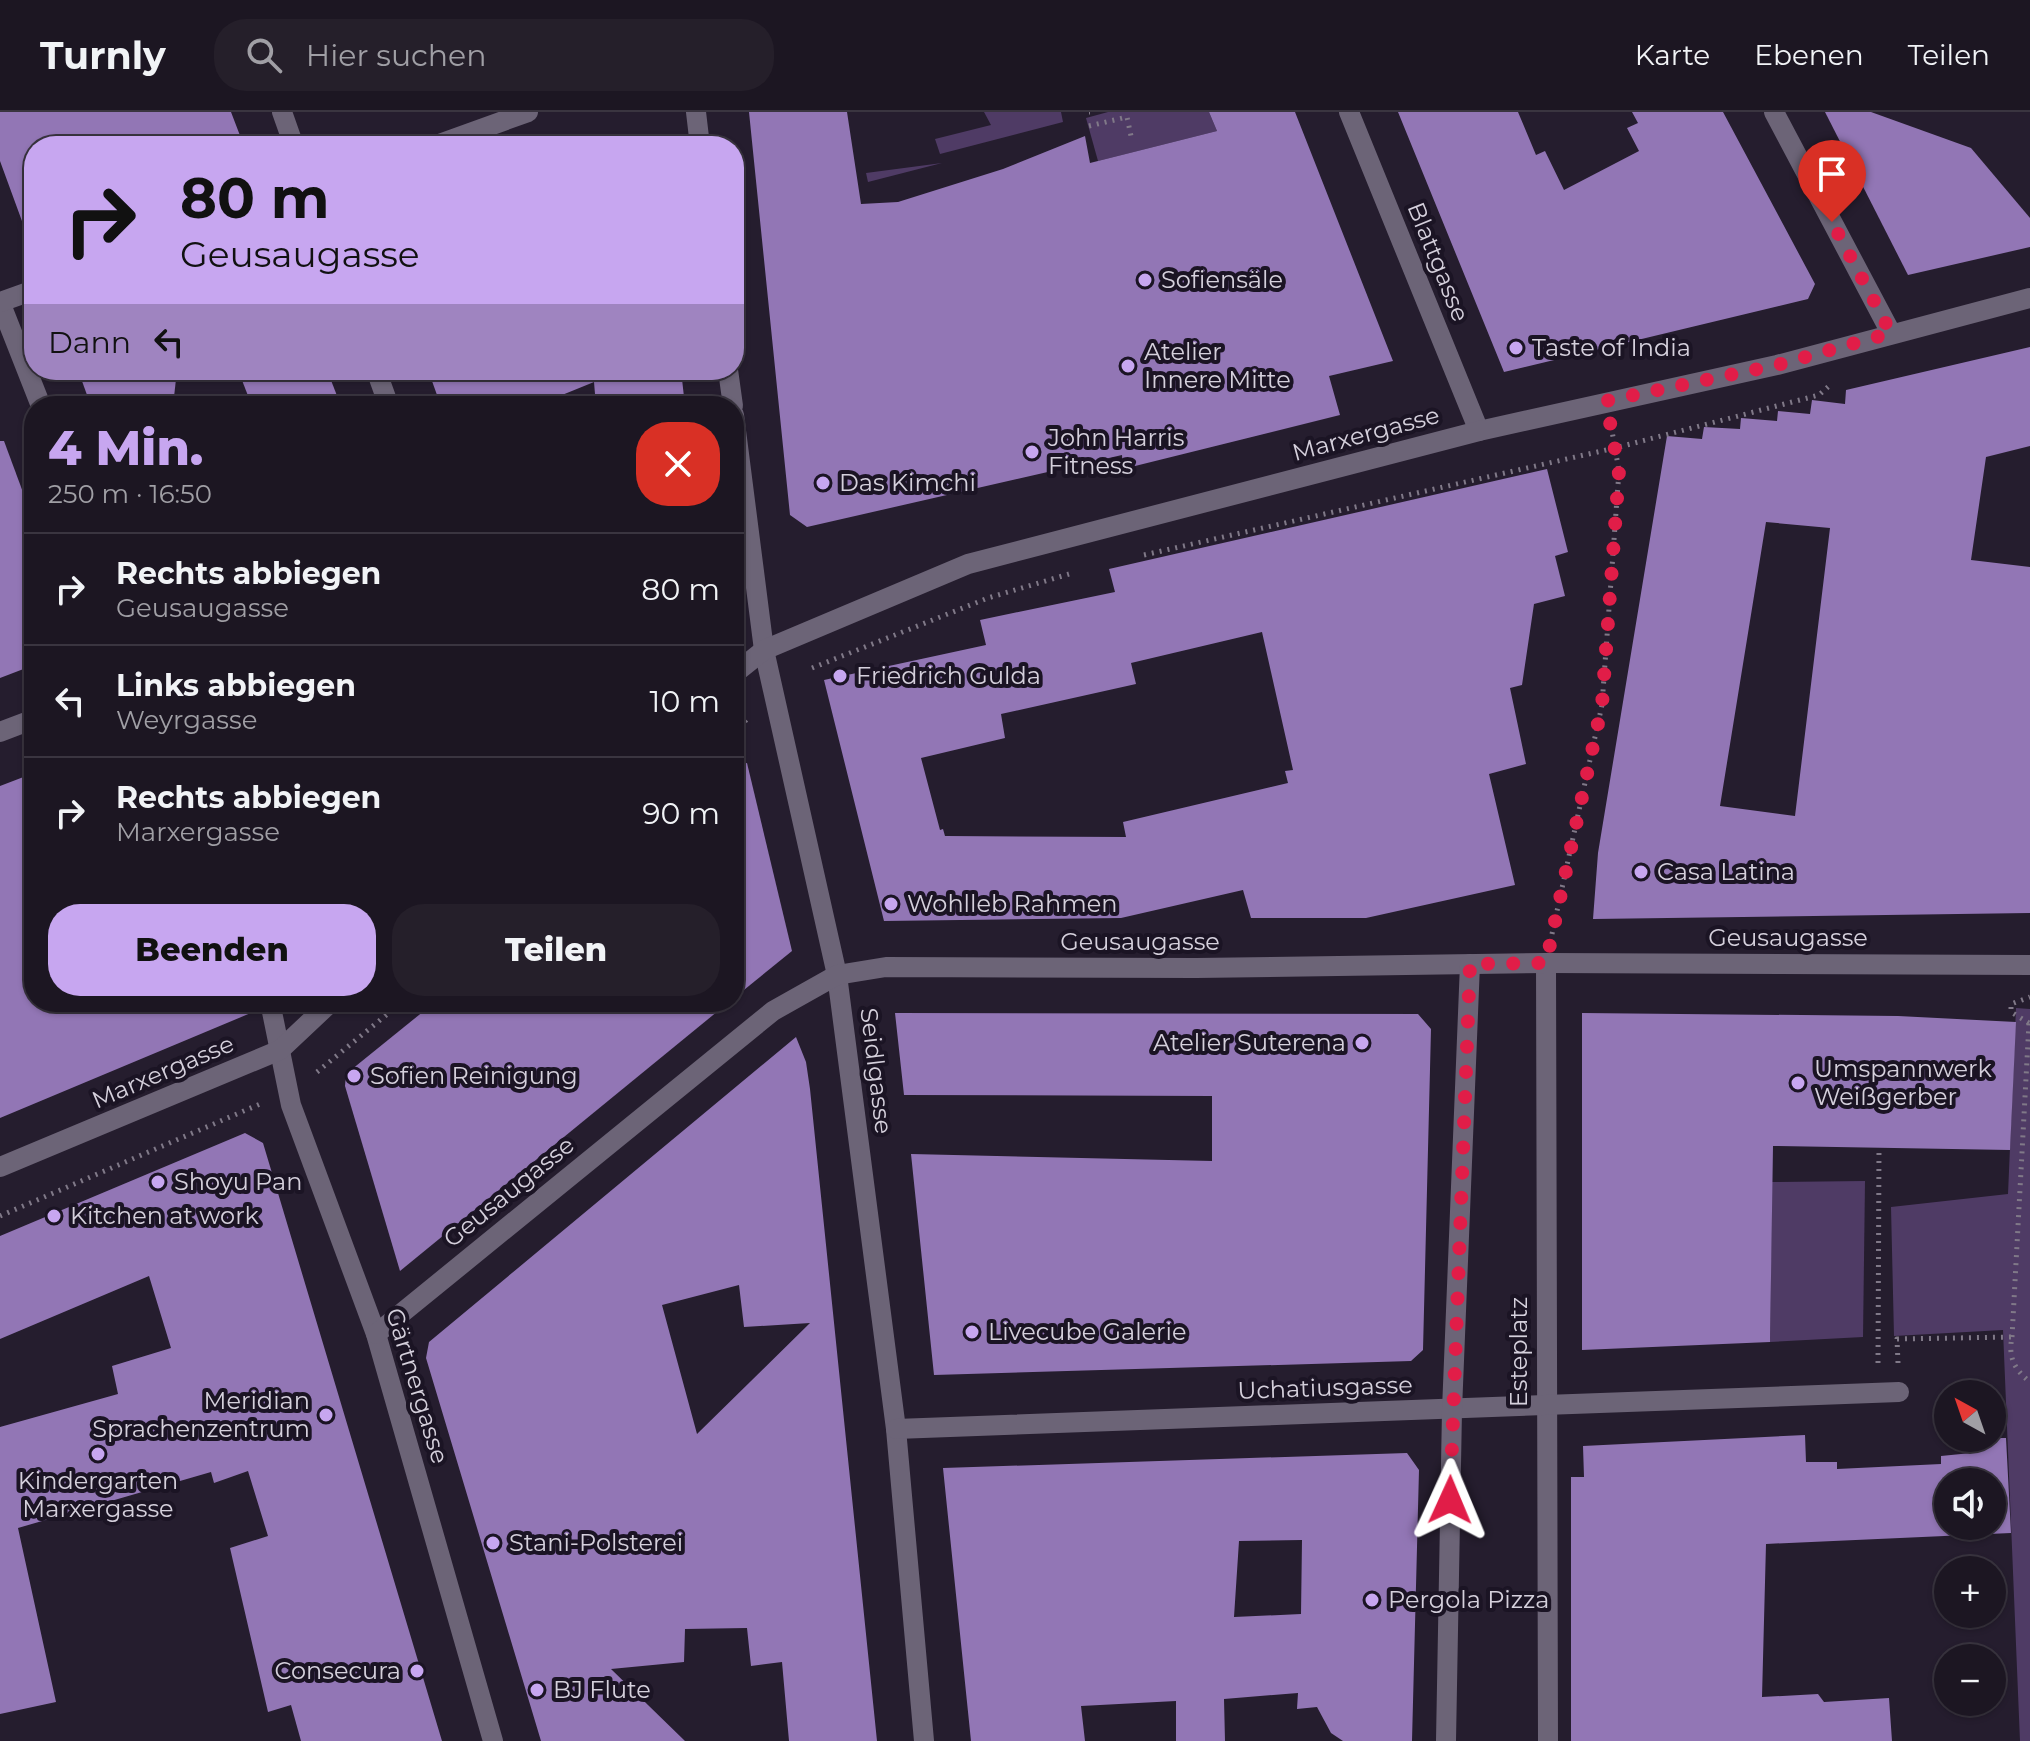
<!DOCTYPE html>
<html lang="de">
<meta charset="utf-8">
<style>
:root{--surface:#1c1622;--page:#251f2a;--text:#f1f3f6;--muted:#a09fa5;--line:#3a3540;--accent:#c7a6f0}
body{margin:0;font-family:Montserrat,sans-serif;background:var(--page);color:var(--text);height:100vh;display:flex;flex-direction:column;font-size:30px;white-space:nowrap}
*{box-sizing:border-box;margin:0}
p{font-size:26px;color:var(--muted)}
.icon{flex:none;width:44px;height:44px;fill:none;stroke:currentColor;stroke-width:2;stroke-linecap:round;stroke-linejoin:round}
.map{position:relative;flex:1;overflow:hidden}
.drawer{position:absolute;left:24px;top:284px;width:720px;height:616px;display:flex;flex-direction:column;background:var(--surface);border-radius:32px;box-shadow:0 2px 6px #0004,0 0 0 2px var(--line)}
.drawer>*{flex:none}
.top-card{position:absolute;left:24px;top:24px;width:720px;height:244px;border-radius:32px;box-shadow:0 2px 6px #0004,0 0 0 2px var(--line);background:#c7a6f0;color:#111;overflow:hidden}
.needle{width:52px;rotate:320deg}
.tools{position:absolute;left:1934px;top:1268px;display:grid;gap:16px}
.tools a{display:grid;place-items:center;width:72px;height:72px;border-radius:50%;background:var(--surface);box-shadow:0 2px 6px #0004,0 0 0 2px var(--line);font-size:40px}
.pin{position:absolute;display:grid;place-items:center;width:68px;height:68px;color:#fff;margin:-82px -34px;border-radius:50% 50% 50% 0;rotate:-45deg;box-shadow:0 0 8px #0007}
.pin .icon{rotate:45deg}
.me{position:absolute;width:88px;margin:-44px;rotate:1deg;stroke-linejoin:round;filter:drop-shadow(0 0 6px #0008)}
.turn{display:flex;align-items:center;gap:28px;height:168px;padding:0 24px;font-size:36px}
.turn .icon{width:104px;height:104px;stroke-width:2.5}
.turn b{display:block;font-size:56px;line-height:68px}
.then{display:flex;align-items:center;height:76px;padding:0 24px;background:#0003;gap:16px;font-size:30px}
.round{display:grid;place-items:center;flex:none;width:84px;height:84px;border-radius:32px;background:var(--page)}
.overview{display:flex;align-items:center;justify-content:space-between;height:136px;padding:0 24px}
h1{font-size:48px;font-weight:800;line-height:60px;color:var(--accent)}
.cta{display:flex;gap:16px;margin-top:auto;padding:16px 24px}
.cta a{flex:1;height:92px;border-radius:32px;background:var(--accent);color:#111;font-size:32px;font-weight:800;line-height:92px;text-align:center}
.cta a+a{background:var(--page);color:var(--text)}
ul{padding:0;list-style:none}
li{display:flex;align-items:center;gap:24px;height:112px;padding:0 24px;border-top:2px solid var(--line)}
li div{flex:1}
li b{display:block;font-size:30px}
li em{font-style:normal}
header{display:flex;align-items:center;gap:48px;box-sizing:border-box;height:112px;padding:0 40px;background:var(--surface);border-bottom:2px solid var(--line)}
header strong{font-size:38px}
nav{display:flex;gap:44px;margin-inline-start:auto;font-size:28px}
.search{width:560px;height:72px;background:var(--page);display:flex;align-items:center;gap:20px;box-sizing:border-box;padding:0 28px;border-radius:32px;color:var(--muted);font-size:30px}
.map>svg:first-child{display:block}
</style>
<header>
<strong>Turnly</strong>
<div class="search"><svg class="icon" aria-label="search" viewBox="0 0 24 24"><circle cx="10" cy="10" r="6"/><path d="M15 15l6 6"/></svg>Hier suchen</div>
<nav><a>Karte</a><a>Ebenen</a><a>Teilen</a></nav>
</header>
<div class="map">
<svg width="2030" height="1629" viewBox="0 0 2030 1629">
<rect width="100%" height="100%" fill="#251d2e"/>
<g fill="#4f3b65">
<path d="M984 0H1061L1063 10 940 42 935 27 991 13Z"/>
<path d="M1108 0H1209L1217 19 1098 49 1086 6Z"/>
<path d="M942 51 868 70 866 61Z"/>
<path d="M2016 896 2030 897V1629H2020L2003 1218 1894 1224 1891 1095 2008 1082Z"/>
<path d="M1865 1069 1863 1225 1770 1230 1772 1070Z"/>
</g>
<g fill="#9276b5" fill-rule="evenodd">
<path d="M0 0H231L244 34H34V131H30L0 49Z"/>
<path d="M749 0H847L861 92 898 90 1003 57 1085 24 1090 51 1217 19 1209 0H1295L1393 249 1329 264 1340 303 1123 357 1122 343 807 415 790 403Z"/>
<path d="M1398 0H1518L1536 43 1545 39 1564 78 1639 39 1627 16 1638 11 1632 0H1723L1815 172 1808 187 1504 260Z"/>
<path d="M1825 0H1871L1971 36 2030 106V135L1908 163Z"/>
<path d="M2030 235V334L1986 345 1971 448 2030 455V801L1593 807 1598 741 1667 324 1702 327 1704 315 1740 317 1741 306 1777 309 1778 299 1810 302 1812 288 1845 292 1846 278ZM1766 410 1830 416 1795 704 1720 694Z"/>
<path d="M78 258H177L173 294H91Z"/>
<path d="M238 258H327L341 294H252Z"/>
<path d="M428 258H681L685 294H596L594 270 535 294H441Z"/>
<path d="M0 329H4L34 410V553L0 566Z"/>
<path d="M1547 357 1568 440 1555 444 1565 484 1534 492 1522 573 1510 576 1526 652 1489 662 1515 773 1366 806H1251L1243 778 1121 806 884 809 824 568 986 533 980 508 1115 480 1109 457ZM1262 520 1293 658 1285 659 1288 671 1123 710 1126 725 945 724 943 717 940 718 921 646 1005 626 1001 602 1136 572 1131 551Z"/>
<path d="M747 651 792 839 734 886V653Z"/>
<path d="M34 661V890H257L258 898 0 1006V674Z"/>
<path d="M435 890H729L400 1159 345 974 346 962Z"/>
<path d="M895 901 1418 902 1431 917 1423 1238 1411 1249 934 1263 911 1042 1212 1049V984L904 983Z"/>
<path d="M1582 901 1898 904 2016 910 2010 1038 1773 1034 1770 1230 1582 1238Z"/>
<path d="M796 925 806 950 810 977 877 1629H789L782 1550 751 1554 747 1516 685 1517 684 1550 611 1557 685 1629H541L426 1246 429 1230ZM739 1173 744 1215 810 1211 697 1322 662 1193Z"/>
<path d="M245 1021 263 1031 442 1629H301L291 1593 268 1600 230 1436 268 1424 248 1359 214 1371 211 1360 18 1416 56 1590 0 1602V1315L118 1282 112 1254 171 1236 149 1164 0 1227V1124Z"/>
<path d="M1805 1323 1806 1350H1837V1357L1941 1352V1344L1971 1341 1970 1326H2006L2011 1421 1766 1432 1762 1585 1818 1582 1824 1590 1889 1586 1892 1629H1571V1365H1584L1583 1334ZM1948 1370H1992V1414H1948Z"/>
<path d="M1407 1341 1419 1358 1412 1629H1343L1331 1621 1317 1595 1297 1597 1298 1581 1224 1587 1225 1629H1176V1589L1081 1594 1085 1629H971L943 1356ZM1302 1428 1301 1502 1234 1505 1239 1429Z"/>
</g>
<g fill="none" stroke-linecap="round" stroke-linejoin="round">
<g stroke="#807988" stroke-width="5" stroke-dasharray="2 6" stroke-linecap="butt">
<path d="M1089 0H1090"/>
<path d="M1089 14 1127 5 1131 24"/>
<path d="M1144 443 1615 336 1819 283 1829 274"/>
<path d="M812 556 988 486 1069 462"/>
<path d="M734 621 749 605"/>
<path d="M1552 822 1602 593 1619 359 1612 319"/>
<path d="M2029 911 2011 900V892L2030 885"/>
<path d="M317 960 402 890"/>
<path d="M0 1104 260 992"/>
<path d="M2012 1225 2029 911"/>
<path d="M1878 1251 1879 1036"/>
<path d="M1898 1251 1897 1227 2012 1225C2008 1245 2014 1257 2030 1270"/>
</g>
<g stroke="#6c6477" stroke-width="20">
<path d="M282 0 294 34"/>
<path d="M696 0 700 34"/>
<path d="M1349 0 1479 319"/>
<path d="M1774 0 1891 221"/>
<path d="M434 34 528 0"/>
<path d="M0 190 41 294"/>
<path d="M0 190 34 178"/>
<path d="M376 258 389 294"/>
<path d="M728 258 733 294"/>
<path d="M734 303 764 538 837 863 896 1317 924 1629"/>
<path d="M734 562 764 538 968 452 1479 319 1777 253 2030 186"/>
<path d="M0 620 34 607"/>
<path d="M1546 851 1548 1629"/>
<path d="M270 890 291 993 376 1222 493 1629"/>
<path d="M0 1055 280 938 331 890"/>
<path d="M376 1222 773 899 837 863 886 855 1196 856 1546 851 2030 853"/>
<path d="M896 1317 1899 1280"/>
<path d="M1446 1629 1452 1298 1470 852"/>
</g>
</g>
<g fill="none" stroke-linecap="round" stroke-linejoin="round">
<path stroke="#e11d48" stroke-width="14" stroke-dasharray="0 25.2" d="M1450 1388 1470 852 1546 851 1602 593 1619 359 1606 289 1777 253 1891 221 1832 110"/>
</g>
<g fill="#c7a6f0" stroke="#1b1424" stroke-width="3">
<circle cx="1145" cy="168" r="8"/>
<circle cx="1516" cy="236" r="8"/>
<circle cx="1128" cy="254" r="8"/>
<circle cx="1032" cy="340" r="8"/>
<circle cx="823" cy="371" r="8"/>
<circle cx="840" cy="564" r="8"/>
<circle cx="1641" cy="760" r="8"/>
<circle cx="891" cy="792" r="8"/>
<circle cx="1362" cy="931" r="8"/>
<circle cx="354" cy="964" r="8"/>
<circle cx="1798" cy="971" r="8"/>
<circle cx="158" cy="1070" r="8"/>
<circle cx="54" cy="1104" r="8"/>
<circle cx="972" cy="1220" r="8"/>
<circle cx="326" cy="1303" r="8"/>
<circle cx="98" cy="1342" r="8"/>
<circle cx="493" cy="1431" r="8"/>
<circle cx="1372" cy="1488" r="8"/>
<circle cx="417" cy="1559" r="8"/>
<circle cx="537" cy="1578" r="8"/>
</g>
<g text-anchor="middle" stroke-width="8" stroke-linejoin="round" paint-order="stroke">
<g font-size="24" fill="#d5d0dc" stroke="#1b1424">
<text transform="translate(1438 150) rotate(68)" y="8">Blattgasse</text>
<text transform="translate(1366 322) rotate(-15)" y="8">Marxergasse</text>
<text x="1788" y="834">Geusaugasse</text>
<text x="1140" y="838">Geusaugasse</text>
<text transform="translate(876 959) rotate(83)" y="8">Seidlgasse</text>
<text transform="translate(163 960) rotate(-23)" y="8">Marxergasse</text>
<text transform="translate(509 1080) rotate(-39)" y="8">Geusaugasse</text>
<text transform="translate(1519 1240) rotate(-90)" y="8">Esteplatz</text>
<text transform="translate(417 1274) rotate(73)" y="8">Gärtnergasse</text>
<text transform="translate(1325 1276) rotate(-2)" y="8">Uchatiusgasse</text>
</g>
<g font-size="24" fill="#d5d0dc" stroke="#1b1424" text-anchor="start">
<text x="1161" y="176">Sofiensäle</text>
<text x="1532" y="244">Taste of India</text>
<text x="1144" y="248">Atelier<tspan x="1144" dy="28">Innere Mitte</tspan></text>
<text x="1048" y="334">John Harris<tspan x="1048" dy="28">Fitness</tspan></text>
<text x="839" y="379">Das Kimchi</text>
<text x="856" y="572">Friedrich Gulda</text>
<text x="1657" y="768">Casa Latina</text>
<text x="907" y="800">Wohlleb Rahmen</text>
<text x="1346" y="939" text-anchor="end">Atelier Suterena</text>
<text x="1814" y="965">Umspannwerk<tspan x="1814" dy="28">Weißgerber</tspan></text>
<text x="370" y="972">Sofien Reinigung</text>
<text x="174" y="1078">Shoyu Pan</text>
<text x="70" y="1112">Kitchen at work</text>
<text x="988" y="1228">Livecube Galerie</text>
<text x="310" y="1297" text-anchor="end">Meridian<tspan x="310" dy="28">Sprachenzentrum</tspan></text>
<text x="98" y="1377" text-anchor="middle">Kindergarten<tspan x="98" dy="28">Marxergasse</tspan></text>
<text x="509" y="1439">Stani-Polsterei</text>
<text x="1388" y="1496">Pergola Pizza</text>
<text x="401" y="1567" text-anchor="end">Consecura</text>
<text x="553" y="1586">BJ Flute</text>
</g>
</g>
</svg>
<div class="tools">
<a><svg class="needle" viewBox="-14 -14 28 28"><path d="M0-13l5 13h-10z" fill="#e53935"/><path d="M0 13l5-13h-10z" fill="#a09fa5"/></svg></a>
<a><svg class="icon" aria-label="sound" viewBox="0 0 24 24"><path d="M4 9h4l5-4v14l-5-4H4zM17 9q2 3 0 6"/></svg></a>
<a>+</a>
<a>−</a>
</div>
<div class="pin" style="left:1832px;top:110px;background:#d93025"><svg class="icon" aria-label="arrive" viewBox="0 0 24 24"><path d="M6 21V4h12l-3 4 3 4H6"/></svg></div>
<svg class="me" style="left:1450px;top:1388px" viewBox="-20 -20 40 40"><path d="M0-17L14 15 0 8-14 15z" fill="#e11d48" stroke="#fff" stroke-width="4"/></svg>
<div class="top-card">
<div class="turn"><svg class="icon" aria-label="right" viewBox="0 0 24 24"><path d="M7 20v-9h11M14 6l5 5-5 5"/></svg><div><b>80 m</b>Geusaugasse</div></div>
<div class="then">Dann<svg class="icon" aria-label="left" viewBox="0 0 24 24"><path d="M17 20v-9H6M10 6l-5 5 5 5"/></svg></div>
</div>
<section class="drawer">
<div class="overview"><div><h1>4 Min.</h1><p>250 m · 16:50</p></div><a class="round" style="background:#d93025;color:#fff"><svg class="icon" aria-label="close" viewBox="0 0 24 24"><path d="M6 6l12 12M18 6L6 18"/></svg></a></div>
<ul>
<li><svg class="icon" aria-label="right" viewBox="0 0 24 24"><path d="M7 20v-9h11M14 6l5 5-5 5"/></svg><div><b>Rechts abbiegen</b><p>Geusaugasse</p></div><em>80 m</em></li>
<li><svg class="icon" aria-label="left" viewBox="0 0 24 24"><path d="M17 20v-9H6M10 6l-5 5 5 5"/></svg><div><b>Links abbiegen</b><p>Weyrgasse</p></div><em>10 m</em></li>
<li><svg class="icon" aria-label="right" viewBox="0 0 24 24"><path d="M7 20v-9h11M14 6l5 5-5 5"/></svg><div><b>Rechts abbiegen</b><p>Marxergasse</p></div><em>90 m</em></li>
</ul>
<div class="cta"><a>Beenden</a><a>Teilen</a></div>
</section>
</div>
